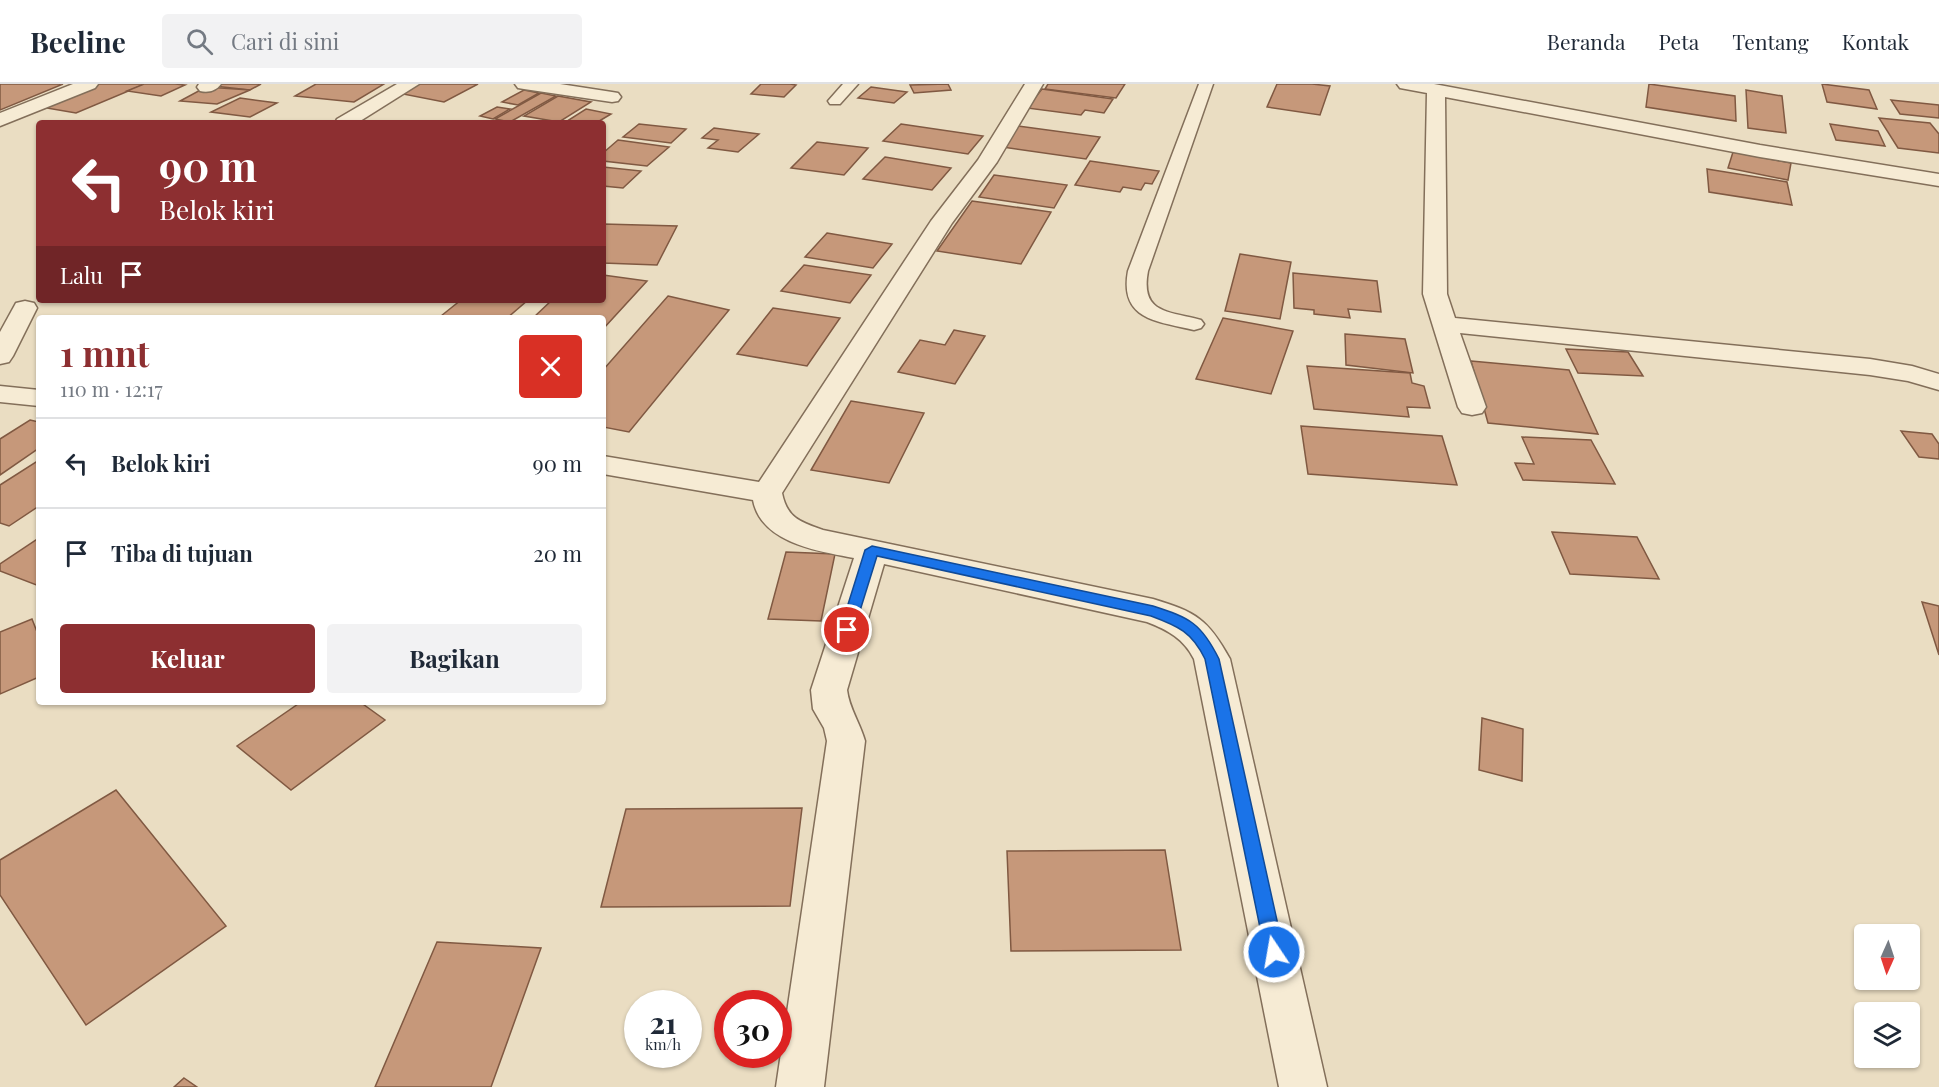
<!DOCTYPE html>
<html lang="id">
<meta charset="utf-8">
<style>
:root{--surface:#fff;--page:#f2f2f3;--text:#1f2937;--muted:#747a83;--line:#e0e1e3;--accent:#8d2f31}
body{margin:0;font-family:"Playfair Display",serif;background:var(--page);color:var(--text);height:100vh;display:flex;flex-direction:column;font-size:22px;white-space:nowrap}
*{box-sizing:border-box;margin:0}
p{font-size:20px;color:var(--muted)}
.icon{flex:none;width:33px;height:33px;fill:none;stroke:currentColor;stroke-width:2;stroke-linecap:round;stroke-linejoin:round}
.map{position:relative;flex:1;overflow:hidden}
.side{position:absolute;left:36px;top:231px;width:570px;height:390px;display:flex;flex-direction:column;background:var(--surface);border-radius:6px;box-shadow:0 2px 4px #0004}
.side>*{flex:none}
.top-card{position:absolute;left:36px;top:36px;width:570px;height:183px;border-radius:6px;box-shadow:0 2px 4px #0004;background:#8d2f31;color:#fff;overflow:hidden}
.needle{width:39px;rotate:183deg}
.tools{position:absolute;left:1854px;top:840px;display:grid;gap:12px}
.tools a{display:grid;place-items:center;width:66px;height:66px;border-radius:6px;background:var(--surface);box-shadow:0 2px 4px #0004;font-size:30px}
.speed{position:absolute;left:624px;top:906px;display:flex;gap:12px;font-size:30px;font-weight:700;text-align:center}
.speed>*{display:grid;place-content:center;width:78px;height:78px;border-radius:50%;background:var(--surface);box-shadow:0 2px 4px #0004;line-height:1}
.speed small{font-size:15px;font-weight:400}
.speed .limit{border:9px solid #d22;background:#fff;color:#111}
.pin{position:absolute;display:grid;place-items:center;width:51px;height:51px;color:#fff;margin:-26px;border:3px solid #fff;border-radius:50%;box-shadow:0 2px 6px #0007}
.me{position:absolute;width:66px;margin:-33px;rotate:348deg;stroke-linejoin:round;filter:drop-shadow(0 0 4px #0008)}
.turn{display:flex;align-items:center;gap:21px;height:126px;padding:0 24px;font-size:27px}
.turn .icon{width:78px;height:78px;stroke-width:2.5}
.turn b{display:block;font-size:42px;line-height:51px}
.then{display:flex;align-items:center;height:57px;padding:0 24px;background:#0003;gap:12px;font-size:22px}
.round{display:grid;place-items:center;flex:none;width:63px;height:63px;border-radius:6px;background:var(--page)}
.head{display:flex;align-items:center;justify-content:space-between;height:102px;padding:0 24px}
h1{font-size:36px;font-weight:700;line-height:45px;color:var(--accent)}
.cta{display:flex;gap:12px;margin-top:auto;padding:12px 24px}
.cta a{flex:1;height:69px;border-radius:6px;background:var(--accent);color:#fff;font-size:24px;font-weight:700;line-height:69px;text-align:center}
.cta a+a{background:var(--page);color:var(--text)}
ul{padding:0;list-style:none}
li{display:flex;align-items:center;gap:18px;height:90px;padding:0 24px;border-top:2px solid var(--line)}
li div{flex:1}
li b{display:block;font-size:22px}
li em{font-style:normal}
header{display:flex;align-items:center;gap:36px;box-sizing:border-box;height:84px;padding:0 30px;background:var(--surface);border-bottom:2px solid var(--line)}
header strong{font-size:28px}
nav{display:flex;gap:33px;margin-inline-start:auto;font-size:21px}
.search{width:420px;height:54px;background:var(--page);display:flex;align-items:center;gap:15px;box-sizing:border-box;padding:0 21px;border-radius:6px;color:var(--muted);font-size:22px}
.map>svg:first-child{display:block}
</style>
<header>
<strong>Beeline</strong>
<div class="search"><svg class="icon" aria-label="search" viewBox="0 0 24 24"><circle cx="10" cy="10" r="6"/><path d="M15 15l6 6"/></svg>Cari di sini</div>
<nav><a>Beranda</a><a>Peta</a><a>Tentang</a><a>Kontak</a></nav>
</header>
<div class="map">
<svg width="1939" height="1003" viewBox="0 0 1939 1003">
<rect width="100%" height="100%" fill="#eaddc2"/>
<g fill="#c6987a" stroke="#805942" stroke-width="1.5">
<path d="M0 0H63L0 26Z"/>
<path d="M89 0H145L76 29 35 22Z"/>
<path d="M144 0H175L185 1 161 12 127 7Z"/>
<path d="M218 0H261L250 6 214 2Z"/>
<path d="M316 0H384L354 18 295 12Z"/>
<path d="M417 0H478L444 18 398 9Z"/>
<path d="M761 0H790L796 1 784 13 751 10Z"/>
<path d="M948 0 951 6 914 9 910 1Z"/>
<path d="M1048 0H1125L1116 14 1045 5Z"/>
<path d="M1277 0H1312L1330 2 1320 31 1267 23Z"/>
<path d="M1649 0 1735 12 1736 37 1646 23Z"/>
<path d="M1822 0 1869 6 1877 25 1827 18Z"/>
<path d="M206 3 250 6 217 20 180 17Z"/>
<path d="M871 3 907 8 894 19 858 14Z"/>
<path d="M1042 5 1113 15 1104 29 1085 26 1081 31 1027 24Z"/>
<path d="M524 6 539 9 518 21 502 18Z"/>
<path d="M1746 6 1782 12 1786 49 1748 44Z"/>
<path d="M541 9 556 12 510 38 495 35Z"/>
<path d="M558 12 591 18 559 38 524 32Z"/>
<path d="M240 14 277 19 250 33 211 28Z"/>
<path d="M1891 16 1939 21V34L1900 30Z"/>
<path d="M497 23 510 25 493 35 480 32Z"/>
<path d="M586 25 611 30 596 39H564Z"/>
<path d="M1879 34 1930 39 1939 50V69L1898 64Z"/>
<path d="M639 40 686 45 671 59 623 53Z"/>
<path d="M901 40 983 52 968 70 883 57Z"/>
<path d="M1830 40 1878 47 1885 62 1836 56Z"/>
<path d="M1018 42 1100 53 1086 75 1002 63Z"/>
<path d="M714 44 759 50 738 68 708 64 718 56 702 54Z"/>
<path d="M618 56 669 63 647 82 603 77V69Z"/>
<path d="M817 58 868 64 844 91 791 84Z"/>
<path d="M1733 68 1791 79 1788 96 1728 84Z"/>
<path d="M885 73 951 84 932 106 863 95Z"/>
<path d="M1090 77 1159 87 1152 100 1145 99 1141 106 1123 103 1120 108 1075 101Z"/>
<path d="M603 83 641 87 623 104 603 102Z"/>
<path d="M1707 85 1787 98 1792 121 1709 108Z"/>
<path d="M994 91 1067 101 1054 124 979 113Z"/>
<path d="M972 117 1051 128 1021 180 937 167Z"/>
<path d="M603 140 677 142 657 181 603 179Z"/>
<path d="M827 149 892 160 873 184 805 173Z"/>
<path d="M1240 170 1291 178 1280 235 1225 227Z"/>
<path d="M804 181 871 191 850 219 781 207Z"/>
<path d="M1293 189 1377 197 1381 228 1348 225 1350 234 1314 230V226L1294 224Z"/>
<path d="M603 191 647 197 603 245V234H533L552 216H603Z"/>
<path d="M668 212 729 226 629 348 603 343V286Z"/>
<path d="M461 216H528L507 234 441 232Z"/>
<path d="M773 224 840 234 807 282 737 270Z"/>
<path d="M1223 234 1293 247 1271 310 1196 295Z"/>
<path d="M954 246 985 252 955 300 898 288 920 256 945 261Z"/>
<path d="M1345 250 1405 255 1413 289 1346 281Z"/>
<path d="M1566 265 1628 268 1643 292 1578 289Z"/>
<path d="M1471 277 1569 286 1598 350 1488 339Z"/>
<path d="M1307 282 1410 289 1412 299 1424 302 1430 324 1407 323 1409 333 1314 325Z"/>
<path d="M851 317 924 329 889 399 811 386Z"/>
<path d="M30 336 39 338V364L0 391V355Z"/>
<path d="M1301 342 1442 352 1457 401 1308 390Z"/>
<path d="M1901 347 1932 350 1939 360V375L1919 373Z"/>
<path d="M1522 353 1591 356 1615 400 1523 396 1515 379 1534 380Z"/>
<path d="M39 376V422L9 442 0 439V401Z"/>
<path d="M1552 448 1637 453 1659 495 1570 490Z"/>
<path d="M39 454V502L0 487V480Z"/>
<path d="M786 468 835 470 821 537 768 535Z"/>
<path d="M1922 518 1939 522V571Z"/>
<path d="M32 535 39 553V593L0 610V548Z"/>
<path d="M301 618H360L385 636 291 706 237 662Z"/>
<path d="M1482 634 1523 645 1522 697 1479 686Z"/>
<path d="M116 706 226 842 86 941 0 811V776Z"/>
<path d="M802 724 790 822 601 823 626 725Z"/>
<path d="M1165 766 1181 866 1011 867 1007 767Z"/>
<path d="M437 858 541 864 491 1003H375Z"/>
<path d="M184 994 197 1003H174Z"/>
</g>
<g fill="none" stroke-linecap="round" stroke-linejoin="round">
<defs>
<g id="lane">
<path d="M843 0H858L840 20H830L828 17Z"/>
<path d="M1199 0H1213L1148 187C1140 230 1168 227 1201 236L1204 240 1201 244 1194 246C1157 237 1119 236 1128 187Z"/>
</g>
<g id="street">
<path d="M73 0H98L95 4 0 42V29Z"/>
<path d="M199 0H221C216 7 208 9 200 7L197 3Z"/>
<path d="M397 0H419L357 39H335L337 35Z"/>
<path d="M515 0H560L612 8 618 9 621 13 618 17 612 18 524 5 518 4Z"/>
<path d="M1025 0H1043L997 78 952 139 782 409C787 434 800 438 823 446L1153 515C1196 528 1208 535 1230 575L1327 1003H1279L1194 575C1184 555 1168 546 1147 538L884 480 847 606C849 624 860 639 865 657L824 1003H776L827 657 824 644 813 625 811 606 854 474C818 467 761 459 753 416L603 390V372L759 398 931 137 978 76Z"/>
<path d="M1397 0H1434L1760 61 1939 90V102L1760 73 1445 13 1447 210 1455 234 1870 275 1912 282 1939 290V306L1908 297 1870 291 1460 249 1486 323 1482 329 1472 331 1462 329 1458 323 1423 210 1427 9 1400 4Z"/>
<path d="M25 217 34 219 37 224 13 272 9 278 0 280V248L16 219Z"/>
<path d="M0 302 39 306V322L0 318Z"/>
</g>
</defs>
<use href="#lane" stroke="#836f5a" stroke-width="3"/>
<use href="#street" stroke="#836f5a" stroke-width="3"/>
<use href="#lane" fill="#f6ebd4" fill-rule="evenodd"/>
<use href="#street" fill="#f6ebd4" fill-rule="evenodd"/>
</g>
<path fill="#1a73e8" stroke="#114b97" stroke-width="1.5" d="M872 462 1153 522C1190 534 1201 539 1219 575L1284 868 1281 874 1274 876 1268 874 1265 868 1205 575C1192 548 1178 542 1151 532L877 472 854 546 847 551 842 550 840 546 865 466Z"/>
</svg>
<div class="tools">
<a><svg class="needle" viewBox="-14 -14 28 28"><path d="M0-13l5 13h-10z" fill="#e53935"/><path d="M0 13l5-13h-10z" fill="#747a83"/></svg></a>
<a><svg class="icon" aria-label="layers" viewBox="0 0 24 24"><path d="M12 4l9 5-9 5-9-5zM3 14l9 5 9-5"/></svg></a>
</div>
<div class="speed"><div>21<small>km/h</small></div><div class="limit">30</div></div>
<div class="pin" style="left:847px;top:546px;background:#d93025"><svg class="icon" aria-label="arrive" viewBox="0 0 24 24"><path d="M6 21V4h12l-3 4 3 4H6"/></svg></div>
<svg class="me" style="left:1274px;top:868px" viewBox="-20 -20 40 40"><circle r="17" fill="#1a73e8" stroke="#fff" stroke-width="3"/><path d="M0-11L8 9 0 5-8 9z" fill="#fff"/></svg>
<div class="top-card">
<div class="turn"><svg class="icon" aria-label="left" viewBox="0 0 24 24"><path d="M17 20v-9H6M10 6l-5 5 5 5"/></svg><div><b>90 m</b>Belok kiri</div></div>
<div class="then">Lalu<svg class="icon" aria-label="arrive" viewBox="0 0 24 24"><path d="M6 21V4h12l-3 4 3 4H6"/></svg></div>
</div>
<section class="side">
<div class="head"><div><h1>1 mnt</h1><p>110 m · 12:17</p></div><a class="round" style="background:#d93025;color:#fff"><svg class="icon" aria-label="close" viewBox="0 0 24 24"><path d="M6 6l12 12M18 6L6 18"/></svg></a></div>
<ul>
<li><svg class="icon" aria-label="left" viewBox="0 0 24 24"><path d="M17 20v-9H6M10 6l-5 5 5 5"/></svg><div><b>Belok kiri</b></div><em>90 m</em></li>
<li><svg class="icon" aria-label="arrive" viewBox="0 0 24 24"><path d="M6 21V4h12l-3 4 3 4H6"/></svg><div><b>Tiba di tujuan</b></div><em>20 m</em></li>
</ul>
<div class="cta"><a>Keluar</a><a>Bagikan</a></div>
</section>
</div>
